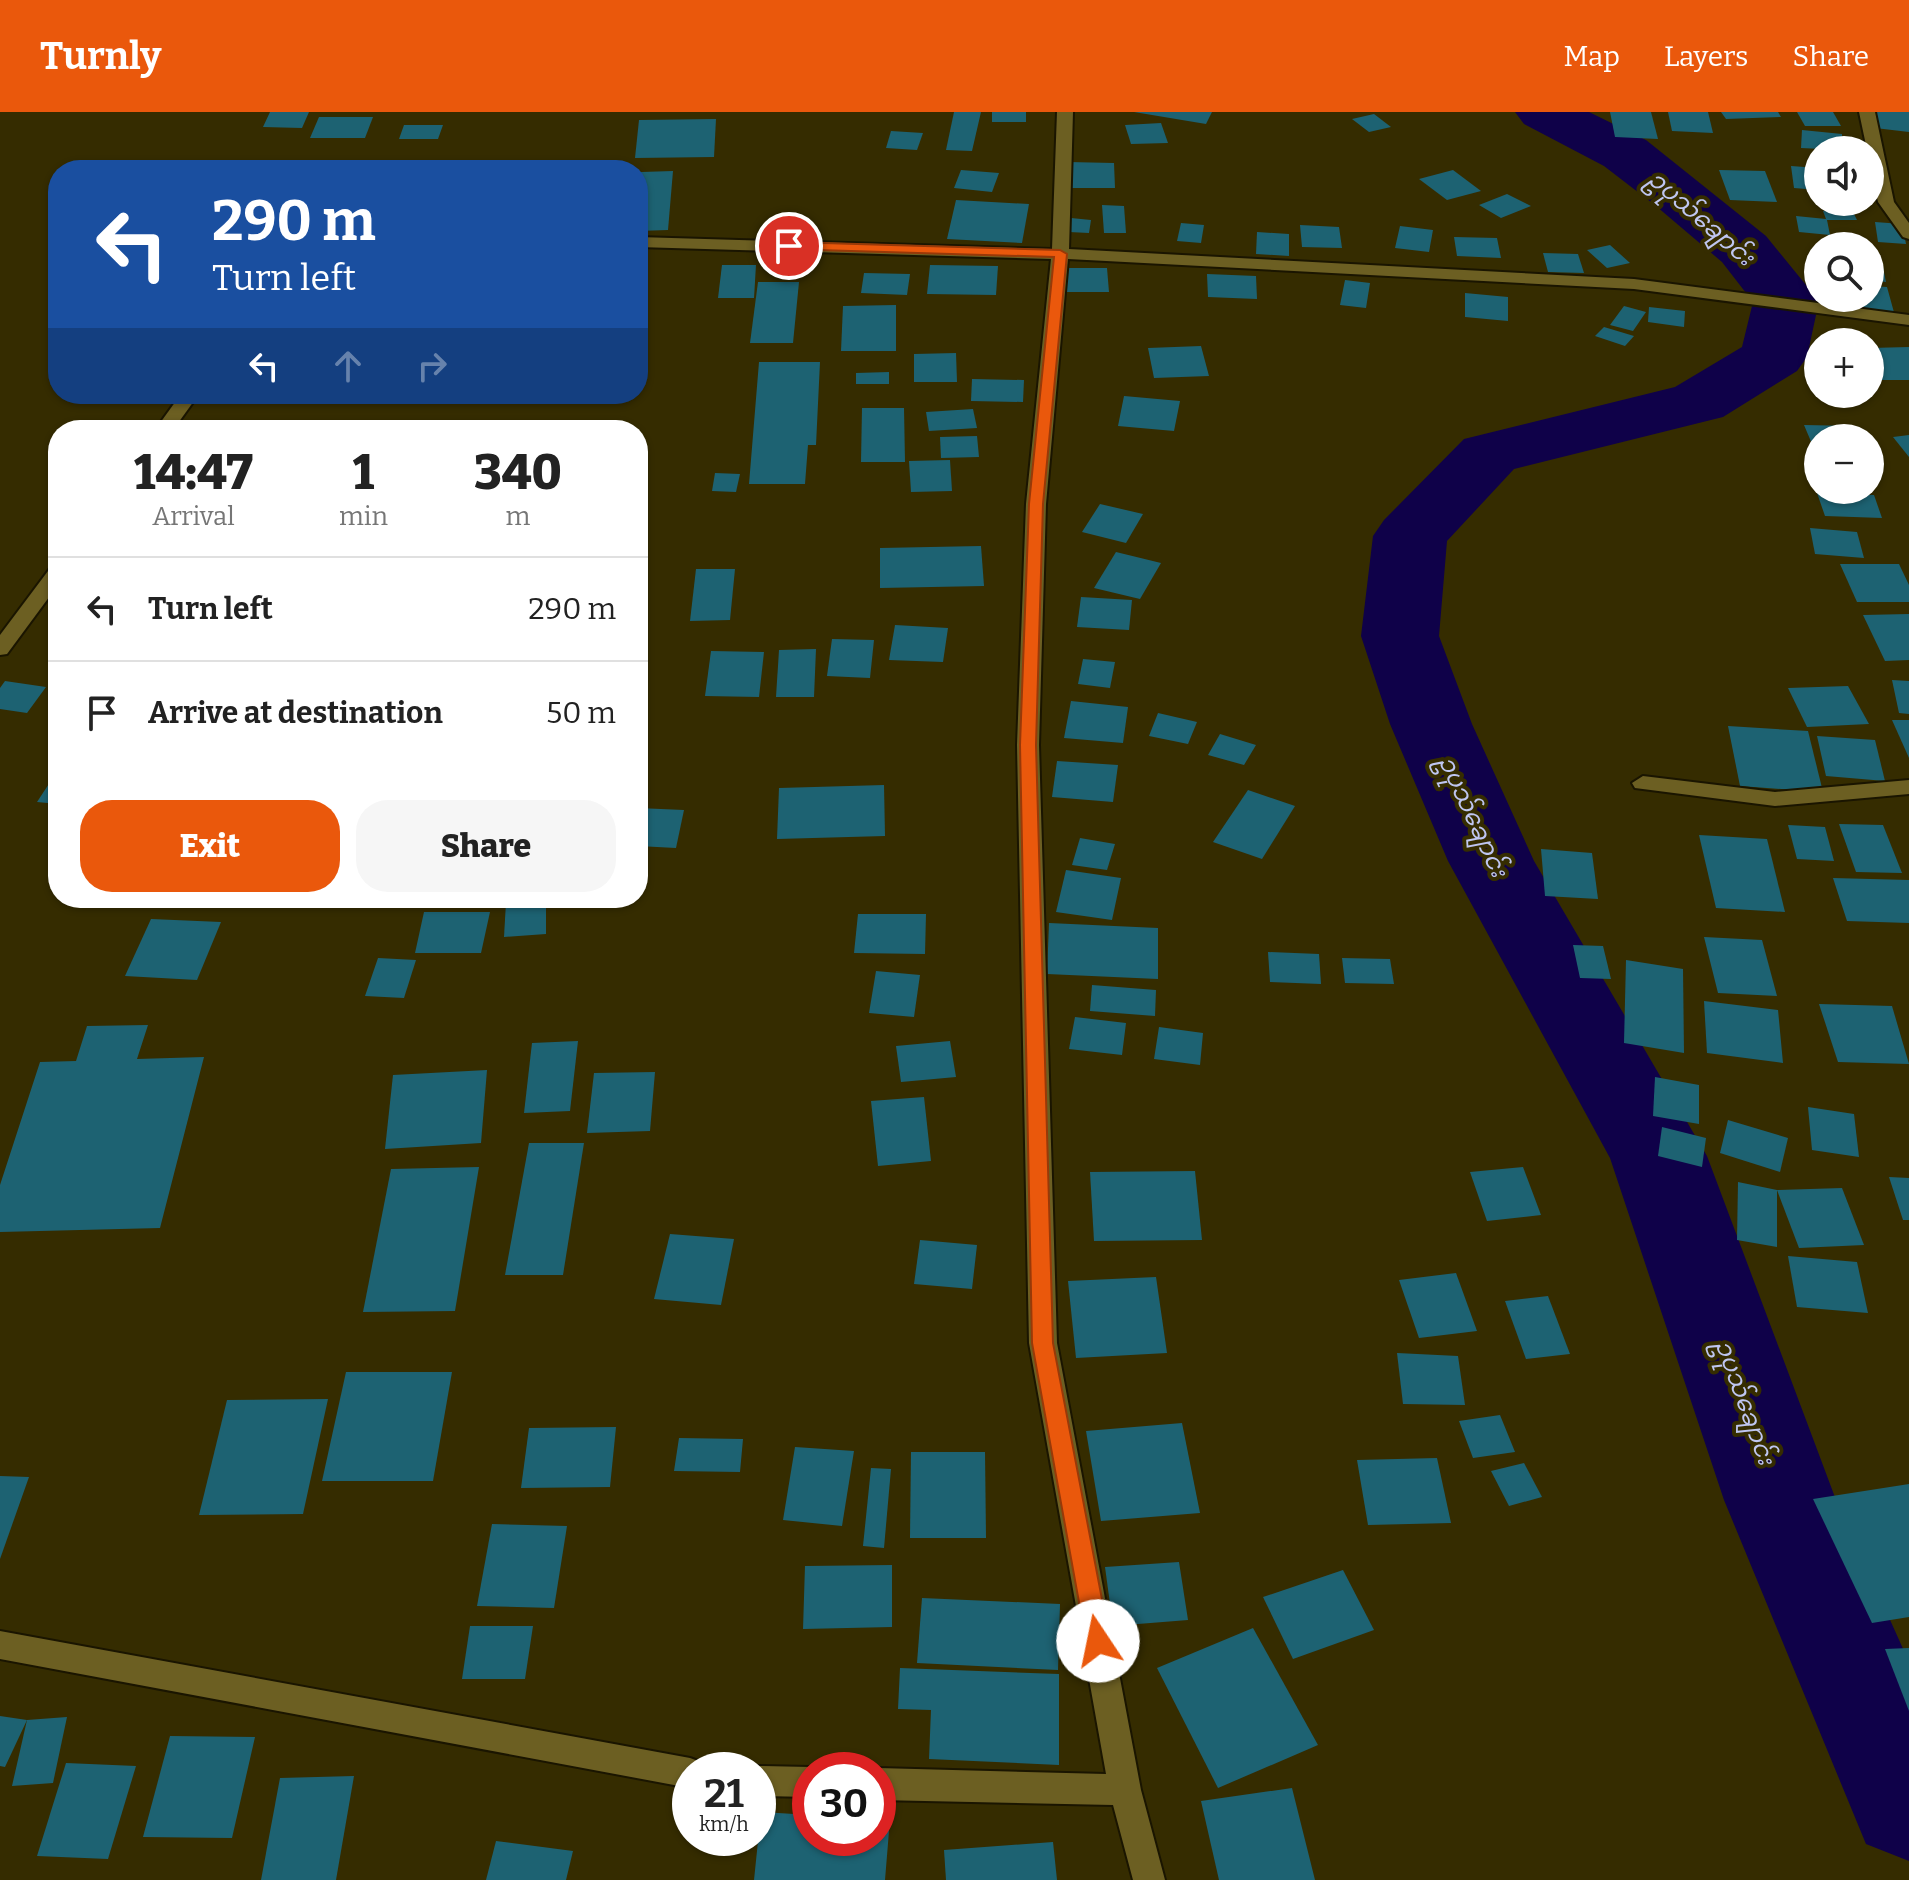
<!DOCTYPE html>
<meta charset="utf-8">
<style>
:root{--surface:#fff;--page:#f6f6f6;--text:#222;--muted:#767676;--line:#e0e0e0;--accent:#ea580c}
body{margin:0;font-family:Bitter,"Noto Sans Myanmar",serif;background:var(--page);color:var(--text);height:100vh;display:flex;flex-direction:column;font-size:30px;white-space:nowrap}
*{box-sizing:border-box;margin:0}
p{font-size:26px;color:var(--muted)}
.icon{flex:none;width:44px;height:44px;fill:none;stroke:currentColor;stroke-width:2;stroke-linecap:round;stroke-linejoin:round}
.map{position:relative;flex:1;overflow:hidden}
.drawer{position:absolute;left:48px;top:308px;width:600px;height:488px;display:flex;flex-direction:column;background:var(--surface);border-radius:32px;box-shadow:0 2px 6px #0004}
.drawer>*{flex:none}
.hud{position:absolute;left:48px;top:48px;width:600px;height:244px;border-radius:32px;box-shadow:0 2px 6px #0004;background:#1a4fa0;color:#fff;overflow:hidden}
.buttons{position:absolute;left:1804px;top:24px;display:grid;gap:16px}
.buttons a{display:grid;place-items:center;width:80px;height:80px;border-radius:50%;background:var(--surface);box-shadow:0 2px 6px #0004;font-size:40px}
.speed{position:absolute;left:672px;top:1640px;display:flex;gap:16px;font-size:40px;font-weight:700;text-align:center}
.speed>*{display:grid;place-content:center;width:104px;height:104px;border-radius:50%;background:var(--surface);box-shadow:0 2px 6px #0004;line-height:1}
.speed small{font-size:20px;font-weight:400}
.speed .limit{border:12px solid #d22;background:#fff;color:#111}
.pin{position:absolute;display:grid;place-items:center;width:68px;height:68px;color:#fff;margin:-34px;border:4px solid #fff;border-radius:50%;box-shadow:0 2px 8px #0007}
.me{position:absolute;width:88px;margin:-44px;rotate:349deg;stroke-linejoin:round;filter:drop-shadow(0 0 6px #0008)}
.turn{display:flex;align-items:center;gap:28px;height:168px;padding:0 32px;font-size:36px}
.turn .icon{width:104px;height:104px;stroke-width:2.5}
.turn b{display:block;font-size:56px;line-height:68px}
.lanes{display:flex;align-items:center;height:76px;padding:0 32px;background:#0003;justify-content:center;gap:40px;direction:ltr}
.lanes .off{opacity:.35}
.eta{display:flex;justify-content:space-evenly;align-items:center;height:136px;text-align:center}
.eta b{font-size:48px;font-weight:800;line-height:56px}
.cta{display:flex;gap:16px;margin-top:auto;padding:16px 32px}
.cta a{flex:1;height:92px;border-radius:32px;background:var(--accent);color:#fff;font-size:32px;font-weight:800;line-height:92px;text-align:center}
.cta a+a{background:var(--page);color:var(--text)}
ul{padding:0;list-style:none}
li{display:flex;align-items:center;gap:24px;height:104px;padding:0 32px;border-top:2px solid var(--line)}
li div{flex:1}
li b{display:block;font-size:30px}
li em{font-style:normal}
header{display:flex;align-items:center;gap:48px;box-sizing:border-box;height:112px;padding:0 40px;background:var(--accent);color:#fff}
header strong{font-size:38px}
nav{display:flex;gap:44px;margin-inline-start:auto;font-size:28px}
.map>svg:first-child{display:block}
</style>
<header>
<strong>Turnly</strong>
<nav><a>Map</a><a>Layers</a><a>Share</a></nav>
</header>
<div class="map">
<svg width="1909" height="1768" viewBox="0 0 1909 1768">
<rect width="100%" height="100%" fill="#352c00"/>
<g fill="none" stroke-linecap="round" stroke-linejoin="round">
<path fill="#0f0149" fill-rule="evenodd" d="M1515 0H1589L1646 28 1766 124 1819 189 1807 245 1797 259 1723 305 1514 357 1447 429 1439 524 1472 612 1534 749 1707 1044 1836 1388 1909 1550V1749L1866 1732 1724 1388 1610 1046 1448 749 1390 612 1361 524 1373 424 1384 408 1464 327 1675 275 1742 235 1753 190 1722 150 1656 94 1604 54 1524 12Z"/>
</g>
<g fill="#1d6272">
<path d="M270 0H309L302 16 263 15Z"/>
<path d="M954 0H981L972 39 946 38Z"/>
<rect x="992" y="0" width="34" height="10"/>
<path d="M1134 0H1212L1206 12Z"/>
<path d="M1610 0H1651L1658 27 1615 25Z"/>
<path d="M1668 0H1708L1713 21 1672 19Z"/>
<path d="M1721 0H1778L1781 5 1726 7Z"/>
<path d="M1797 0H1833L1841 14H1805Z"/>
<path d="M1873 0H1909V20L1875 16Z"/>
<path d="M1374 2 1391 15 1369 20 1352 7Z"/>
<path d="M319 5H373L365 26H310Z"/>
<path d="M716 7 714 45 635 46 639 8Z"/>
<path d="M1161 11 1168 31 1131 32 1125 13Z"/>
<path d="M404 13H443L438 27H399Z"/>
<path d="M1802 18 1842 22V38L1801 36Z"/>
<path d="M891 19 923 21 917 38 886 36Z"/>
<path d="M1068 50 1114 51 1115 76H1068Z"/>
<path d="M1791 54 1818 56V78L1794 76Z"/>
<path d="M961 58 999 61 992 80 954 76Z"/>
<path d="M1453 58 1481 79 1447 88 1419 67Z"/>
<path d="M1719 58 1765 59 1777 90 1730 88Z"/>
<path d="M673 59 668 118 638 119 641 60Z"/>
<path d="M1507 82 1531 94 1501 106 1479 93Z"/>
<path d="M956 88 1029 92 1022 131 947 127Z"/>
<path d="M1102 93 1124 94 1126 121H1104Z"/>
<path d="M1823 99 1853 100 1857 108H1827L1830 123 1799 120 1796 104 1826 107Z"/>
<path d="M1071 106 1091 108 1089 121 1069 120Z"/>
<path d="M1875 110 1902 112 1906 132 1878 130Z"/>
<path d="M1181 111 1204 113 1201 131 1177 129Z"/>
<path d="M1300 113 1339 115 1342 136 1302 135Z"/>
<path d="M1400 114 1433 118 1429 140 1395 136Z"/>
<path d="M1257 120 1289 122V144L1256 142Z"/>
<path d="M1454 125 1497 126 1501 146 1457 144Z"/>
<path d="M1610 133 1630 151 1607 156 1587 138Z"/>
<path d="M1543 141 1578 142 1584 161 1548 160Z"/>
<path d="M1870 149 1882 150 1886 170 1870 168Z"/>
<path d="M722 153H756L754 186H718Z"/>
<path d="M930 153 998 154 996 183 927 182Z"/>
<path d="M1064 156H1107L1109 180H1065Z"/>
<path d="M864 161 910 162 907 183 861 181Z"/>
<path d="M1207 162 1256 164 1257 187 1208 185Z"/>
<path d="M1345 168 1370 171 1366 196 1340 193Z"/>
<path d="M758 170H799L793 231H750Z"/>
<path d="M1870 174 1887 175 1895 204 1848 200 1844 186H1870Z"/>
<path d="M1465 181 1508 185V209L1465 205Z"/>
<path d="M896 193V239H841L843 194Z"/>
<path d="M1624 194 1646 200 1633 219 1610 213Z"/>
<path d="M1649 195 1685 199 1684 215 1648 210Z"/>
<path d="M1604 215 1634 224 1625 234 1595 224Z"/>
<path d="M1201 234 1209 264 1154 266 1148 236Z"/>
<path d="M1909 235V268H1876L1870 258V236Z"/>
<path d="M956 241 957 270H914V242Z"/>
<path d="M759 250H820L816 333H808L805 372H749Z"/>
<path d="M889 260V272H856V261Z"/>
<path d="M972 267 1024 268 1023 290 971 289Z"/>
<path d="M1823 282H1862L1864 288 1824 286Z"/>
<path d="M1124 284 1180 289 1174 319 1118 314Z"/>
<path d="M862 296H904L905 350H861Z"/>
<path d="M973 297 977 316 929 319 926 300Z"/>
<path d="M1804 313 1854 314 1859 326H1818V339H1815Z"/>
<path d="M1909 323V345L1893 325Z"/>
<path d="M977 324 979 345 941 346 940 325Z"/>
<path d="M950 348 952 379 911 380 909 349Z"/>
<path d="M715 361 740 362 736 380 712 379Z"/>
<path d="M1817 381 1874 383 1882 406 1825 404Z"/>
<path d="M1100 392 1143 402 1126 431 1082 420Z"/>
<path d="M1810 416 1857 420 1864 446 1815 442Z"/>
<path d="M981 434 984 474 880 476V436Z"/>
<path d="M1116 440 1161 451 1140 487 1094 476Z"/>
<path d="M1840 452H1899L1909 473V490H1857Z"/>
<path d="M696 457H735L730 508 690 509Z"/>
<path d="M1081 485 1132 488 1129 518 1077 515Z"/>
<path d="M1909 502V548L1885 549 1863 503Z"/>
<path d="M895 513 948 516 943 550 889 548Z"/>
<path d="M832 527 874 528 870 566 827 564Z"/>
<path d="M816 537 814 585H776L779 538Z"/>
<path d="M711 539 764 540 759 585 705 584Z"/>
<path d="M1083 547 1115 550 1110 576 1078 572Z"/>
<path d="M1892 568 1909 569V602L1899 601Z"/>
<path d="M5 569 46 575 27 601 0 597V576Z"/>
<path d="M1848 574 1869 612 1807 615 1788 576Z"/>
<path d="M1071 589 1128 595 1123 631 1064 626Z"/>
<path d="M1158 601 1197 610 1188 632 1149 624Z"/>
<path d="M1892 608H1909V646Z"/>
<path d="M1728 614 1808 619 1823 680 1740 674Z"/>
<path d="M1220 622 1256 633 1244 653 1208 643Z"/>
<path d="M1817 624 1875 628 1885 669 1826 664Z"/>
<path d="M1057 649 1118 653 1113 690 1052 685Z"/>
<path d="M58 658V692L37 690Z"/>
<path d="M884 673 885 724 777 727 779 676Z"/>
<path d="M1248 678 1295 694 1262 747 1213 730Z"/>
<path d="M638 696 684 698 676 736 638 734Z"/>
<path d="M1839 712 1883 713 1902 761 1856 760Z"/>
<path d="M1788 713 1825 715 1834 749 1797 747Z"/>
<path d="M1699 723 1767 727 1785 800 1716 796Z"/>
<path d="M1080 726 1115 732 1107 758 1072 753Z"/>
<path d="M1541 737 1592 741 1598 787 1545 784Z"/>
<path d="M1066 758 1121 766 1112 808 1056 800Z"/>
<path d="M1833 766 1909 768V811L1847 809Z"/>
<path d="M546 787V822L504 825 506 790Z"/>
<path d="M424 800H490L481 841H415Z"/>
<path d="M858 802H926L925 842 854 841Z"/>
<path d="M151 807 221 810 197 868 125 864Z"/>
<path d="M1049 811 1158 816V867L1047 862Z"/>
<path d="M1704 825 1762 828 1777 884 1718 881Z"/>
<path d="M1573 833 1603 834 1611 867 1580 866Z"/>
<path d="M1268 840 1319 842 1321 872 1270 870Z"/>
<path d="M378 846 416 848 404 886 365 884Z"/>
<path d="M1342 846 1390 847 1394 872 1345 871Z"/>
<path d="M1626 848 1683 857 1684 941 1624 931Z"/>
<path d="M876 859 920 863 914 905 869 901Z"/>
<path d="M1092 873 1156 878 1155 904 1090 899Z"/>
<path d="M1704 889 1778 898 1783 951 1707 941Z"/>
<path d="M1819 892 1892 894 1909 952 1838 950Z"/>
<path d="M1075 905 1126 911 1122 943 1069 937Z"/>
<path d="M148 913 137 947 204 945 160 1116 0 1120V1073L40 950 76 949 87 914Z"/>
<path d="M1159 915 1203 921 1200 953 1154 947Z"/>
<path d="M578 929 570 999 524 1001 532 931Z"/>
<path d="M950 929 956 965 901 970 896 934Z"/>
<path d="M487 958 481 1031 385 1037 393 963Z"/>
<path d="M655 960 650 1019 587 1021 594 961Z"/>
<path d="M1655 965 1699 973V1012L1653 1004Z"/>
<path d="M924 985 931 1049 878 1054 871 989Z"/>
<path d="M1808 995 1854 1002 1859 1045 1812 1038Z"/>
<path d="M1728 1008 1788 1026 1780 1060 1720 1041Z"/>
<path d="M1662 1015 1706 1026 1702 1055 1658 1044Z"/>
<path d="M529 1031H584L563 1163H505Z"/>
<path d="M479 1055 455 1199 363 1200 391 1057Z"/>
<path d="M1523 1055 1541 1103 1487 1109 1470 1060Z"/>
<path d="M1195 1059 1202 1128 1094 1129 1090 1060Z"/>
<path d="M1889 1065 1909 1066V1108H1903Z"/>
<path d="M1738 1070 1777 1078V1135L1737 1128Z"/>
<path d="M1842 1076 1864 1133 1799 1136 1777 1078Z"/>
<path d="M670 1122 734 1127 721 1193 654 1187Z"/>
<path d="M920 1128 977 1133 972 1177 914 1172Z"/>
<path d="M1788 1144 1857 1150 1868 1201 1797 1195Z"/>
<path d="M1456 1161 1477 1219 1419 1226 1399 1168Z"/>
<path d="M1156 1165 1167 1241 1076 1246 1068 1169Z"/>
<path d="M1548 1184 1570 1242 1526 1247 1505 1189Z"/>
<path d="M1397 1241 1458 1244 1465 1293 1403 1292Z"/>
<path d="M346 1260H452L433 1369H322Z"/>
<path d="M328 1287 303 1402 199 1403 227 1288Z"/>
<path d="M1500 1303 1515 1340 1473 1346 1459 1309Z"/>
<path d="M1182 1311 1200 1401 1101 1409 1086 1319Z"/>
<path d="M616 1315 610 1375 521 1376 529 1316Z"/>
<path d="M679 1326 743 1327 740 1360 674 1359Z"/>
<path d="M795 1335 854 1339 842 1414 783 1408Z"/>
<path d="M911 1340H985L986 1426H910Z"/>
<path d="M1437 1346 1451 1411 1368 1413 1357 1348Z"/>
<path d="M1524 1351 1542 1385 1509 1394 1491 1359Z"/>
<path d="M871 1356 891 1357 884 1436 863 1434Z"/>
<path d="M0 1364 29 1365 0 1447Z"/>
<path d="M1909 1372V1505L1872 1511 1813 1387Z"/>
<path d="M492 1412 567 1414 554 1496 477 1494Z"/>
<path d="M1179 1450 1188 1508 1113 1514 1105 1455Z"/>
<path d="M892 1453V1515L803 1517 805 1454Z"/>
<path d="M1343 1458 1374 1518 1293 1547 1263 1485Z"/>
<path d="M922 1486 1060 1492 1058 1558 917 1551Z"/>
<path d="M470 1514H533L525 1567H462Z"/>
<path d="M1253 1516 1318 1633 1218 1676 1157 1556Z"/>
<path d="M1909 1536V1599L1885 1537Z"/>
<path d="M900 1556 1059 1562V1653L929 1647 931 1598 898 1597Z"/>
<path d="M0 1604 27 1608 5 1655 0 1654Z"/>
<path d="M67 1605 53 1671 12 1674 27 1608Z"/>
<path d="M170 1624 255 1625 232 1726 143 1725Z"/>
<path d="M66 1651 136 1654 108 1747 37 1744Z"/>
<path d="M354 1664 336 1768H261L280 1666Z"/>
<path d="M1292 1676 1315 1768H1219L1201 1689Z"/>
<path d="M761 1700 810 1703V1726H878V1706L890 1707 885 1768H754Z"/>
<path d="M496 1729 573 1739 566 1768H486Z"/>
<path d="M1053 1730 1057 1768H946L944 1738Z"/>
</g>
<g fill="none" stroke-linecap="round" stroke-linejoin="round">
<defs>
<g id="minor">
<path d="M1057 0H1073L1069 137 1634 167 1909 203V213L1634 177 1068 147 1046 392 1039 633 1057 1231 1141 1678 1165 1768H1133L1113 1693 878 1688V1658H874L878 1656 1106 1662 1029 1231 1017 633 1026 392 1051 147 638 135V125L1052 137Z"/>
<path d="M1859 0H1875L1894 90 1909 111V127L1903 125 1878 90Z"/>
<path d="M181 282H199L173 318H155Z"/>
<path d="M58 453V473L7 542 0 543V523L51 455Z"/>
<path d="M1643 664 1775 680 1909 668V682L1775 694 1635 676 1632 671Z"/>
<path d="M0 1519 690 1646 701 1650 705 1658H690V1676L0 1547Z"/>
<path d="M758 1654 810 1655 819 1658H810V1685L758 1684V1658H747Z"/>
</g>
</defs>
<use href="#minor" stroke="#1a1500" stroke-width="4"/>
<use href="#minor" fill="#6c5f22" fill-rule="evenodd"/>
</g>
<path fill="#ea580c" stroke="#983908" stroke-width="2" d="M789 130 1060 138 1067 142 1043 392 1036 633 1053 1231 1110 1529 1106 1537 1098 1540 1090 1537 1086 1529 1032 1231 1020 633 1029 392 1054 145 784 137 783 134Z"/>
<g text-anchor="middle" stroke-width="8" stroke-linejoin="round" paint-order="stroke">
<g font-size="24" font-style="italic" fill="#bfc6f1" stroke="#352c00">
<text transform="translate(1701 106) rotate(41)" y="8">ဥပုသ်ချောင်း</text>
<text transform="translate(1473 704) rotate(65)" y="8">ဥပုသ်ချောင်း</text>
<text transform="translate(1745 1290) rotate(70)" y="8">ဥပုသ်ချောင်း</text>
</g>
</g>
</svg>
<div class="buttons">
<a><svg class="icon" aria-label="sound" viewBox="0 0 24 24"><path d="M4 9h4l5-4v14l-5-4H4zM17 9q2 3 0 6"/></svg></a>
<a><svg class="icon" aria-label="search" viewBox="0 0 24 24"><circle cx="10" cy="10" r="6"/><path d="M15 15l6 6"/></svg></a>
<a>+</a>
<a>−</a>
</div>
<div class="speed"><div>21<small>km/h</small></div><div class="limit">30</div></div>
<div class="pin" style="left:789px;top:134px;background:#d93025"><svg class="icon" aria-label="arrive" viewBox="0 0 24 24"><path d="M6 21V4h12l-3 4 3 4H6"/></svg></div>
<svg class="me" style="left:1098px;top:1529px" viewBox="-20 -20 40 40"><circle r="19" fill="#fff"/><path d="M0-13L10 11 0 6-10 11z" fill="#ea580c"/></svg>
<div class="hud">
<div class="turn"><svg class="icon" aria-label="left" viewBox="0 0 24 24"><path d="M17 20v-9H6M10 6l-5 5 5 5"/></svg><div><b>290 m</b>Turn left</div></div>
<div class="lanes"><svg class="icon" aria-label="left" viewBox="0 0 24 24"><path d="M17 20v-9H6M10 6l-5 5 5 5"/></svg><svg class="icon off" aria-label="ahead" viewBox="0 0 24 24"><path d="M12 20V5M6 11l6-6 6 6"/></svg><svg class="icon off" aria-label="right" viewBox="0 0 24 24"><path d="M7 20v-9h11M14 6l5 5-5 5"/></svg></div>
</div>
<section class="drawer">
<div class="eta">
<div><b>14:47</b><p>Arrival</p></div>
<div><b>1</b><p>min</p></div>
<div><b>340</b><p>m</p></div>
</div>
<ul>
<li><svg class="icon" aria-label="left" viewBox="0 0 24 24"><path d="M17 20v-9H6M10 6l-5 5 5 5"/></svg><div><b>Turn left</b></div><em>290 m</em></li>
<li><svg class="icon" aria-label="arrive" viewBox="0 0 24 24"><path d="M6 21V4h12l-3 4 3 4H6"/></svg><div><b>Arrive at destination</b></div><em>50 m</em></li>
</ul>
<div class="cta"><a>Exit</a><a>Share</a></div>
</section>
</div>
